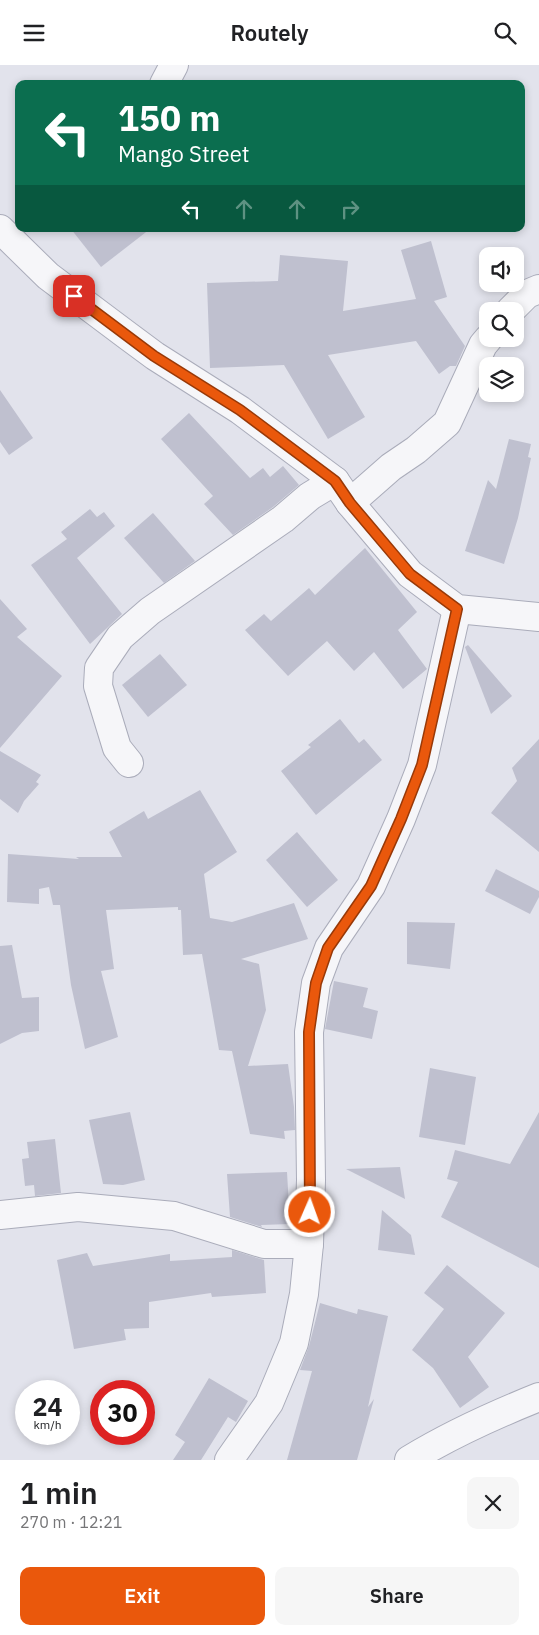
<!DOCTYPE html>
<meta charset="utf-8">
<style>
:root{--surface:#fff;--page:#f6f6f6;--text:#202124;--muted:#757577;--accent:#ea580c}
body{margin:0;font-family:"IBM Plex Sans",sans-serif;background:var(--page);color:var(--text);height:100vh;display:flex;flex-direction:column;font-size:19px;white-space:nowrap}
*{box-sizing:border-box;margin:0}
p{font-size:16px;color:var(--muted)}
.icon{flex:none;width:28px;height:28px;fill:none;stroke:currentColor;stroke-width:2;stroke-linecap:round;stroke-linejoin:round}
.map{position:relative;height:1395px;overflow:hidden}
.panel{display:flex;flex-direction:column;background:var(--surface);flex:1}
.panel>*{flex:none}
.guide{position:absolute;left:15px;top:15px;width:510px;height:152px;border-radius:10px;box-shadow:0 2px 8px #0003;background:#0b6e4f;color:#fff;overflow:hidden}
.tools{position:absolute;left:479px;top:182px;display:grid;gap:10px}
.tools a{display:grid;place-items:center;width:45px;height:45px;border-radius:10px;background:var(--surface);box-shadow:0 2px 8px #0003;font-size:25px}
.speed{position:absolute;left:15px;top:1315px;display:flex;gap:10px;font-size:25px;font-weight:700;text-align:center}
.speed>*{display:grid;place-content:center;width:65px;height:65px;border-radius:50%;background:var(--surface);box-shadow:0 2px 8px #0003;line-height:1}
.speed small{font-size:12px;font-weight:400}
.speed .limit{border:8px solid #d22;background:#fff;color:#111}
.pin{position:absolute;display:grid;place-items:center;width:42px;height:42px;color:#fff;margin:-21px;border-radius:10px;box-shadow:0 2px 8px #0006}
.me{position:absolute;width:55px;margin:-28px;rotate:2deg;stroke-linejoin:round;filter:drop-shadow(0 0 4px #0008)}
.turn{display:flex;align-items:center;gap:18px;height:105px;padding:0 20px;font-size:22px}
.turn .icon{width:65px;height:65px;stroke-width:2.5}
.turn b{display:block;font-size:35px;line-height:42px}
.lanes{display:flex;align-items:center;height:48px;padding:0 20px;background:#0003;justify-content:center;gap:25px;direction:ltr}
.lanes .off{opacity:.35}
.round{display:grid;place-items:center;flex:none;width:52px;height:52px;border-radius:10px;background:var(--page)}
.head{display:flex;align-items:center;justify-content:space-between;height:85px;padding:0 20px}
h1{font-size:30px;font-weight:600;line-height:38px}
.action{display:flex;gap:10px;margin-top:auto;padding:10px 20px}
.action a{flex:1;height:58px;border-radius:10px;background:var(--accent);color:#fff;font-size:20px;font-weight:600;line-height:58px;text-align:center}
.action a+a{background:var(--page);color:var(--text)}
header{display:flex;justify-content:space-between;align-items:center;height:65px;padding:0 20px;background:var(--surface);font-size:22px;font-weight:600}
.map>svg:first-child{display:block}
</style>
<header><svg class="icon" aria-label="menu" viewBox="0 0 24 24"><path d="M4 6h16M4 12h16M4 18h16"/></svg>Routely<svg class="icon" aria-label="search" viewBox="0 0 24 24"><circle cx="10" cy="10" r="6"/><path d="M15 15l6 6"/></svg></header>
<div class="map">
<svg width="539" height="1395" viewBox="0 0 539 1395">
<rect width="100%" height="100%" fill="#e2e3ec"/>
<g fill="#bfc0cf">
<path d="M71 164H150L101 202Z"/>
<path d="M431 176 447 232 434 236 465 281 456 301H450L439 309 416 276 328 290 365 352 328 374 284 300 210 303 207 218 278 216 280 190 348 196 343 246 416 234 401 185Z"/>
<path d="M0 325 33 373 9 390 0 377Z"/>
<path d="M189 348 250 413 263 403 270 412 283 401 299 420 273 442 233 470 204 439 213 431 161 374Z"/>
<path d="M509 374 531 379 528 392 531 393 518 453 504 499 465 486 488 415 496 424Z"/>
<path d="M90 444 97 452 104 447 115 461 77 493 122 549 90 579 31 500 67 474 61 467Z"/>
<path d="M153 448 195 496 164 518 124 473Z"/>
<path d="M365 483 417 547 398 565 427 604 403 624 374 587 354 606 327 576 288 611 245 565 264 549 271 556 309 523 315 530Z"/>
<path d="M0 534 27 564 17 572 62 611 0 683Z"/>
<path d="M468 580 512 631 491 649 465 582Z"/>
<path d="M160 589 187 620 148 652 122 620Z"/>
<path d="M340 654 359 678 364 674 382 695 316 750 281 706 311 682 308 680Z"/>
<path d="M539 674V787L491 748 517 716 512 703Z"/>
<path d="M0 686 41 710 36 717 39 719 24 736 18 748 0 734Z"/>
<path d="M200 725 237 787 204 809 210 853 232 857 294 838 308 874 241 894 259 899 266 945 248 1001 288 999 294 1042 295 1065 284 1066 285 1074 250 1069 232 986 219 985 202 889 183 890 181 845H178V842L106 845 114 904 101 906 118 972 85 984 71 920 60 840H53L49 822 39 824V839L7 837 8 789 79 794 76 792H122L109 767 144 746 148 754Z"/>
<path d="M297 767 338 815 307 842 266 795Z"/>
<path d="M496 804 539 826V832L530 849 485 826Z"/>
<path d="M407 857 455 858 450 904 407 899Z"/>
<path d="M12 880 22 933 39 932V966L22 968 0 979V881Z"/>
<path d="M334 916 368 923 363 942 378 946 372 974 325 964Z"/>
<path d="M430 1003 476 1012 465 1080 419 1072Z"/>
<path d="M130 1047 145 1115 123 1120 103 1119 89 1055Z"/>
<path d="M539 1047V1203L441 1152 458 1117 447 1114 455 1085 510 1099Z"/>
<path d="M55 1074 61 1128 35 1131 34 1120 25 1121 22 1094 29 1093 27 1077Z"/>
<path d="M400 1102 405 1134 346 1104Z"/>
<path d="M287 1107 290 1159 261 1160 262 1162 230 1152 227 1109Z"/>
<path d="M382 1145 411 1170 415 1190 378 1185Z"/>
<path d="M232 1185 264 1195 266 1228 212 1232 211 1228 149 1237V1263L124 1264 126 1275 74 1284 57 1195 87 1188 93 1201 170 1189V1196L232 1192Z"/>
<path d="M447 1200 505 1248 468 1292 489 1322 460 1343 433 1303 412 1285 444 1244 424 1228Z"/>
<path d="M320 1238 357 1249 358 1244 388 1251 368 1342 374 1334 357 1395H287L312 1306 300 1305 309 1281Z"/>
<path d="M209 1313 248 1336 236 1357 228 1352 201 1395H173L185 1377 175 1370Z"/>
</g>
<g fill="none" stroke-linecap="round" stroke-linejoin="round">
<defs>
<g id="minor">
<path d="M164 19 174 0"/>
<path d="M0 164 48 211 128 271 155 291 240 345 335 416 350 438 410 509 457 544 539 552"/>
<path d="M510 246 527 229 539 224"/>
<path d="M350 438 391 402 416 385 447 358 483 280 488 274"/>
<path d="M129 698 117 683 98 621 99 603 120 572 150 546 283 454 310 431 335 416"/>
<path d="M0 1150 78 1142 174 1151 264 1179H309"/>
<path d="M229 1395 269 1338 294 1278 304 1229 309 1179 311 1115 309 967 316 918 329 883 371 821 401 754 422 700 457 544"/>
<path d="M409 1395C450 1370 494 1350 539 1332"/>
</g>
</defs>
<use href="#minor" stroke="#aaacba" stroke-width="30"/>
<use href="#minor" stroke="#f6f6f9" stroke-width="28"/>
</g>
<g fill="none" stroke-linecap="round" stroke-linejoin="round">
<defs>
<path id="route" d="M74 231 154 291 240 345 335 416 350 438 410 509 457 544 422 700 401 754 371 821 328 883 316 918 309 967 310 1147"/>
</defs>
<use href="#route" stroke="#983908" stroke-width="12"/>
<use href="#route" stroke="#ea580c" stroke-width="9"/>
</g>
</svg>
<div class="tools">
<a><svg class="icon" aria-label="sound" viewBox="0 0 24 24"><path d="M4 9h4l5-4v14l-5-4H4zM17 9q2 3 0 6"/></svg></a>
<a><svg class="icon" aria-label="search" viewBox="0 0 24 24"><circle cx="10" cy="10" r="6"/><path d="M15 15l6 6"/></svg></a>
<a><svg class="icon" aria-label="layers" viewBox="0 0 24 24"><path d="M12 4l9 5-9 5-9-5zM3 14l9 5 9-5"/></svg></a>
</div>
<div class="speed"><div>24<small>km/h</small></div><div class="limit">30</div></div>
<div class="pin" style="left:74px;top:231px;background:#d93025"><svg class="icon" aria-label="arrive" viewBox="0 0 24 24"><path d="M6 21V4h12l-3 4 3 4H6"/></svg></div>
<svg class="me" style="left:310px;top:1147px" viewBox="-20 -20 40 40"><circle r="17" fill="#ea580c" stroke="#fff" stroke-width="3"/><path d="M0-11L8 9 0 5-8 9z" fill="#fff"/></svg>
<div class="guide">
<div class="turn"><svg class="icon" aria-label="left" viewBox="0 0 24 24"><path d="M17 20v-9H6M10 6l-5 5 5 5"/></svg><div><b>150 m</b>Mango Street</div></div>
<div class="lanes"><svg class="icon" aria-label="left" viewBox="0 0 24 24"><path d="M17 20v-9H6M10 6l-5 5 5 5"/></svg><svg class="icon off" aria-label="ahead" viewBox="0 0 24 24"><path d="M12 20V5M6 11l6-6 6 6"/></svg><svg class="icon off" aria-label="ahead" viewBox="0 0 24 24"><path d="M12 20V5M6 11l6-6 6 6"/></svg><svg class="icon off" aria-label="right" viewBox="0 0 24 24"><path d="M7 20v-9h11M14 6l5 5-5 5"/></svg></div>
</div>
</div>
<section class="panel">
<div class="head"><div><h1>1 min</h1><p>270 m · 12:21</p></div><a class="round"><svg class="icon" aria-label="close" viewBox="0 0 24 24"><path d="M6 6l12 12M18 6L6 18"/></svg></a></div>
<div class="action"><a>Exit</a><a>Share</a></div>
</section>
